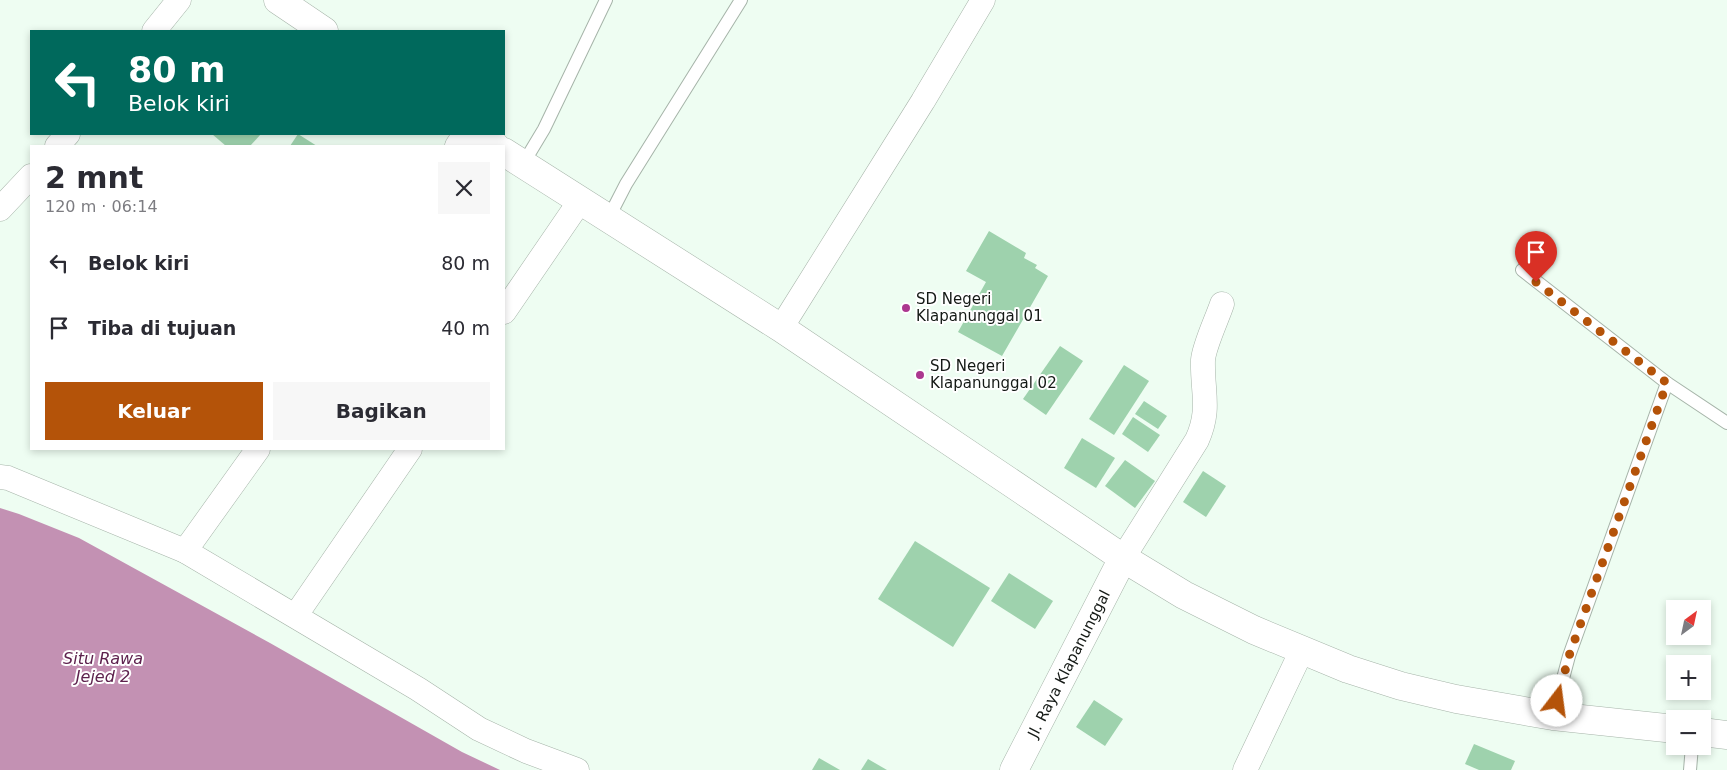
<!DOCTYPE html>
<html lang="id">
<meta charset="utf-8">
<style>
:root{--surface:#fff;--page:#f7f7f7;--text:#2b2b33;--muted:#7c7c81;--accent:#b45309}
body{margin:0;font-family:"DejaVu Sans",sans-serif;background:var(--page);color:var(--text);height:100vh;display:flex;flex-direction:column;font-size:19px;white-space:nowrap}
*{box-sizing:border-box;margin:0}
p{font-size:16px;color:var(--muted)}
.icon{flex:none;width:28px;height:28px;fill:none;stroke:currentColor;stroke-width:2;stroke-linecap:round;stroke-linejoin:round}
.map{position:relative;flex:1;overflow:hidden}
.sheet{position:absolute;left:30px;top:145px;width:475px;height:305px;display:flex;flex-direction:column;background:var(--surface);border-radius:0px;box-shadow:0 2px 8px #0003}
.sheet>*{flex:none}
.top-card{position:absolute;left:30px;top:30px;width:475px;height:105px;border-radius:0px;box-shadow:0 2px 8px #0003;background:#00695c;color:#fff;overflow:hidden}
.needle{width:32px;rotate:33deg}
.tools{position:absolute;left:1666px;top:600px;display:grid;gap:10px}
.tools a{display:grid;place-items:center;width:45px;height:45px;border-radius:0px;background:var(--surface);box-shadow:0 2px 8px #0003;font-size:25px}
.pin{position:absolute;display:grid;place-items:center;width:42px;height:42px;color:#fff;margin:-51px -21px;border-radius:50% 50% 50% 0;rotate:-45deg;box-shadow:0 0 5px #0007}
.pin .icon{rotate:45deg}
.me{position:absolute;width:55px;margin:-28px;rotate:15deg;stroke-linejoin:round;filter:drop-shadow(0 0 4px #0008)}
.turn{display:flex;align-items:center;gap:18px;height:105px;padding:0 15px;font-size:22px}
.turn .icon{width:65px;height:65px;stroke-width:2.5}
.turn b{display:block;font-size:35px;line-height:42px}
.round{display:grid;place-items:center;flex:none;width:52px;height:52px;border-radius:0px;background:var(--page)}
.head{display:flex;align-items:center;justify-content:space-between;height:85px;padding:0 15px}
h1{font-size:30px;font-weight:800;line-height:38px}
.action{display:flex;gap:10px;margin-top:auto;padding:10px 15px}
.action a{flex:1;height:58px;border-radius:0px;background:var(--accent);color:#fff;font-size:20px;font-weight:800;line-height:58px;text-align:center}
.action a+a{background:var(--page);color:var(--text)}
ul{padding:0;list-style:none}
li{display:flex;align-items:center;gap:15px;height:65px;padding:0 15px}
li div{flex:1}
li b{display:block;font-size:19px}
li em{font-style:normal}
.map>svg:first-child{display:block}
</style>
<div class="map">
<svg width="1727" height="770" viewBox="0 0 1727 770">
<rect width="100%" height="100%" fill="#eefdf2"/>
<path fill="#c391b3" d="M0 508 19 514 79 538 270 643 462 752 500 770H0Z"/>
<g fill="#9ed2ad">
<path d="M212 134H261L250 146H226Z"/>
<path d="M298 134 317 146H290Z"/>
<path d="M989 231 1026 253 1024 258 1037 265 1035 268 1048 276 1002 356 958 332 986 282 966 271Z"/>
<path d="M1060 346 1083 361 1046 415 1023 399Z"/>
<path d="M1124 365 1149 381 1114 435 1089 419Z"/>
<path d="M1144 401 1167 416 1158 429 1135 414Z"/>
<path d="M1133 417 1160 435 1148 452 1122 434Z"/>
<path d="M1082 438 1115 458 1096 488 1064 468Z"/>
<path d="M1125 460 1155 481 1135 508 1105 486Z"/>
<path d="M1203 471 1226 486 1206 517 1183 502Z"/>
<path d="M915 541 990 588 953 647 878 599Z"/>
<path d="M1009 573 1053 601 1035 629 991 601Z"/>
<path d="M1094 700 1123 719 1105 746 1076 727Z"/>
<path d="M1474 744 1515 761 1511 770H1479L1465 764Z"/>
<path d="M819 758 840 770H812Z"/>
<path d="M868 759 887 770H861Z"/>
</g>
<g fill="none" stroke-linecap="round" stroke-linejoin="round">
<defs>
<g id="service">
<path d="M523 164 544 129 606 0"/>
<path d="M608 219 626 184 741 0"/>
<path d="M1522 270 1667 383 1727 423"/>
<path d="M1553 716 1569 656 1667 383"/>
<path d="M1690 770 1692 746"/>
</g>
<g id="minor">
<path d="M154 31 179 0"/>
<path d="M57 146 68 134"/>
<path d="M457 146 465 134"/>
<path d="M0 209 31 176"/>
<path d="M504 312 580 201"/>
<path d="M781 328 923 101 983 0"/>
<path d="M0 477 8 478 185 551 418 689 479 729 526 751 577 770"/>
<path d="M185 551 258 449"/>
<path d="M1123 558 1197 440C1211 409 1202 392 1203 360 1204 346 1217 319 1222 304"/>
<path d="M296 615 410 449"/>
<path d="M1245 770 1302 650"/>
</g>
<path id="tertiary" d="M1014 770 1123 558"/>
<g id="primary">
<path d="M278 0 324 31"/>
<path d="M474 134 495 146"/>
<path d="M504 152 781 328 1123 558 1184 595 1254 630 1348 669 1401 686 1456 699 1553 716 1675 729"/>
<path d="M1702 732 1727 735"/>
</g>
</defs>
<use href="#service" stroke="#a6b4a9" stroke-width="14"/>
<use href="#minor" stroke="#a6b4a9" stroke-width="25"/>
<use href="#tertiary" stroke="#a6b4a9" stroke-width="29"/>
<use href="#primary" stroke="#a6b4a9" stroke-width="29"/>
<use href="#service" stroke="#fff" stroke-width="12"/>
<use href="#minor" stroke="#fff" stroke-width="24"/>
<use href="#tertiary" stroke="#fff" stroke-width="28"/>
<use href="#primary" stroke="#fff" stroke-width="28"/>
</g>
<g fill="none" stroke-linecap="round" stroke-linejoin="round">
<path stroke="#b45309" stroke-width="9" stroke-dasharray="0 16.2" d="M1536 282 1667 383 1569 656 1557 701"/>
</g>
<g fill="#ac378f" stroke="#fff" stroke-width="2">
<circle cx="906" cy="308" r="5"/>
<circle cx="920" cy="375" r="5"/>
</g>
<g text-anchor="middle" stroke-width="4" stroke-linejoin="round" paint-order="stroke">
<g font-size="15" fill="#141915" stroke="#fff" text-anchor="start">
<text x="916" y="304">SD Negeri<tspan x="916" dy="17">Klapanunggal 01</tspan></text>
<text x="930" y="371">SD Negeri<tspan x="930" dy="17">Klapanunggal 02</tspan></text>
</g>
<g font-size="15" fill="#141915" stroke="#fff">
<text transform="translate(1069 664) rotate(-63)" y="5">Jl. Raya Klapanunggal</text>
</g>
<g font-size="16" font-style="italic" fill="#5e224e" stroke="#fff">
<text x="103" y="664">Situ Rawa<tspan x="103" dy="18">Jejed 2</tspan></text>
</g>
</g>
</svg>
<div class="tools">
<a><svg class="needle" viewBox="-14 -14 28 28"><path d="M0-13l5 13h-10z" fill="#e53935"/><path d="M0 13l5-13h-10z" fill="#7c7c81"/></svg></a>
<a>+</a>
<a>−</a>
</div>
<div class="pin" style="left:1536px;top:282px;background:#d93025"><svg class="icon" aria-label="arrive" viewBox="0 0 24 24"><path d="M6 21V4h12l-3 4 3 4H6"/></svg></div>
<svg class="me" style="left:1557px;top:701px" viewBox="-20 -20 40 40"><circle r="19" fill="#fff"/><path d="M0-13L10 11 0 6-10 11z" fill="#b45309"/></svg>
<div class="top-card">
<div class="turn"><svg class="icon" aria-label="left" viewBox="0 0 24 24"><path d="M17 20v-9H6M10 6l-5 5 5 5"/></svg><div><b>80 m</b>Belok kiri</div></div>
</div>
<section class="sheet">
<div class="head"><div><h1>2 mnt</h1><p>120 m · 06:14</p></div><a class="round"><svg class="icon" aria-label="close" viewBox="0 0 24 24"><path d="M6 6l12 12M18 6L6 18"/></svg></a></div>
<ul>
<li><svg class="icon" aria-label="left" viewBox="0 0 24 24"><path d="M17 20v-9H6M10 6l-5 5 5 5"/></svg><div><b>Belok kiri</b></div><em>80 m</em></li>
<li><svg class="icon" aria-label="arrive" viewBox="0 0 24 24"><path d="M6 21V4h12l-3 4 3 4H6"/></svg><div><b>Tiba di tujuan</b></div><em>40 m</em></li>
</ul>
<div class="action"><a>Keluar</a><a>Bagikan</a></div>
</section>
</div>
